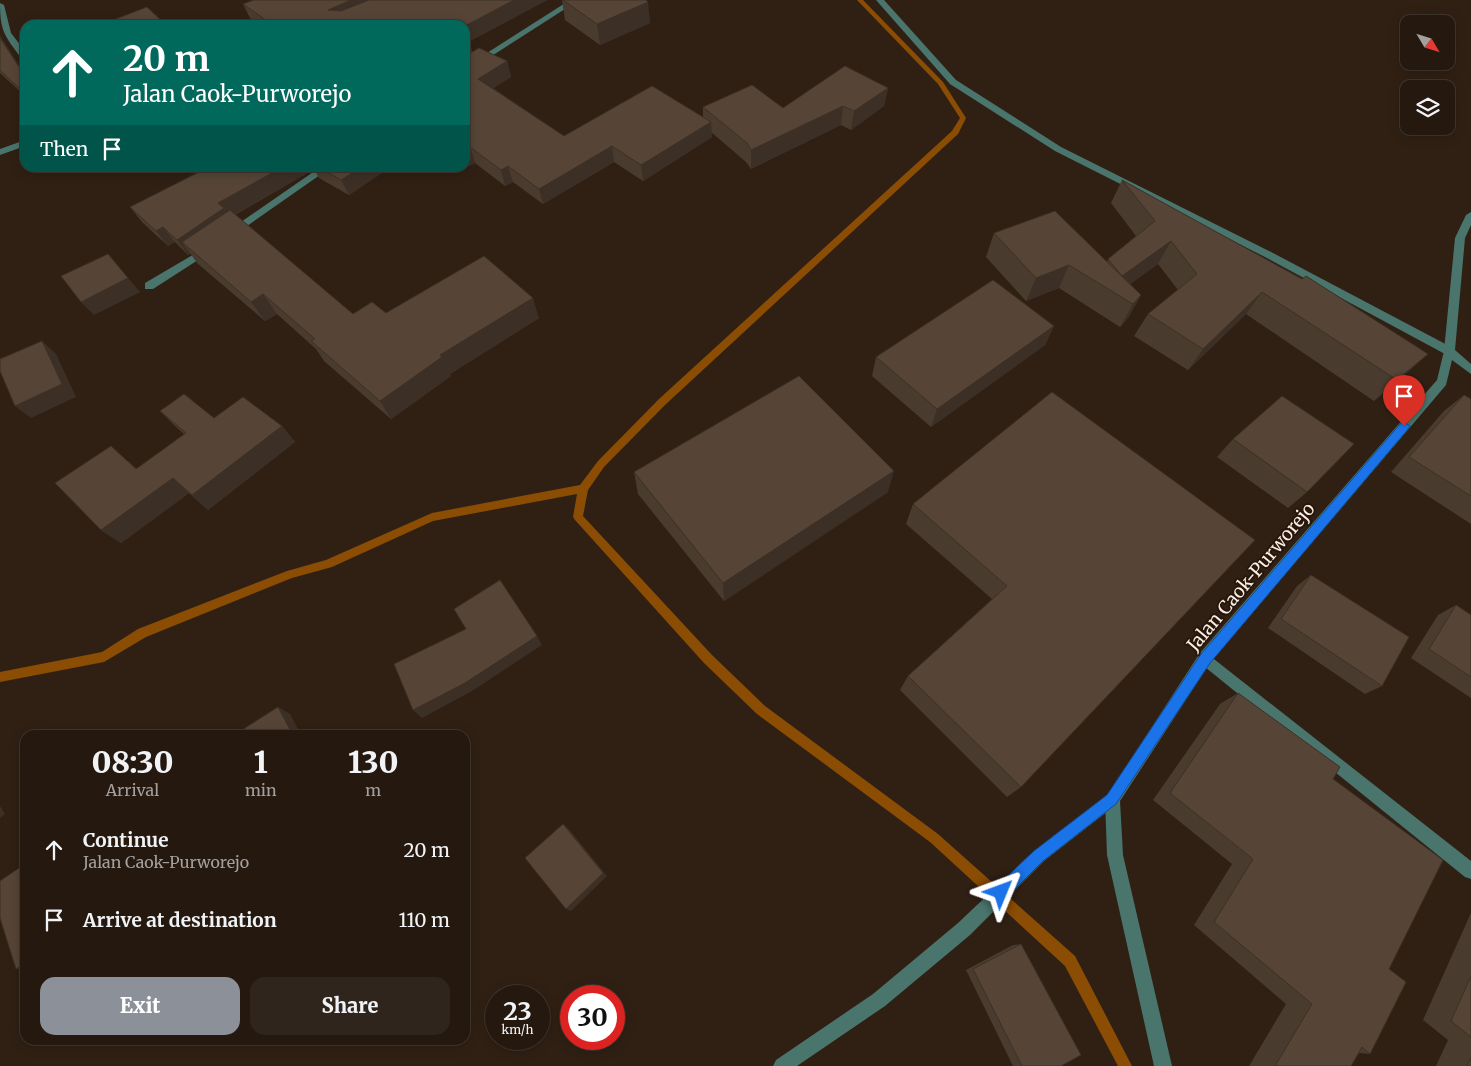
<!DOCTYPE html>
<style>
:root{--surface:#24180f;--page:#30251d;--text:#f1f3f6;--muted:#a3a09e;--line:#41372f;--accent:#8c9099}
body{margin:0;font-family:Merriweather,serif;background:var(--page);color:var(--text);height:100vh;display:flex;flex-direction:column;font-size:19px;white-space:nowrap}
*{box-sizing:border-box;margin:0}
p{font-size:16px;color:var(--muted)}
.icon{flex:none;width:28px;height:28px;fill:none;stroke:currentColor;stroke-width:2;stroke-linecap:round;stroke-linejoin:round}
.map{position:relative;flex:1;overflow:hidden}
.details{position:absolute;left:20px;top:730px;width:450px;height:315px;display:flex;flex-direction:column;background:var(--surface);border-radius:15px;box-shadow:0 2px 12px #0003,0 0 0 1px var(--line)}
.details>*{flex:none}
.banner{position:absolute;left:20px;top:20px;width:450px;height:152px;border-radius:15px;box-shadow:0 2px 12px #0003,0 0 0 1px var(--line);background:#00695c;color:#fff;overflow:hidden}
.needle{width:32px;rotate:128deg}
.fabs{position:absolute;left:1400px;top:15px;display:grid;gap:10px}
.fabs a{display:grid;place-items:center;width:55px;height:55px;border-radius:10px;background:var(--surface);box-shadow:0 2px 12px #0003,0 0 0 1px var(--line);font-size:25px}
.speed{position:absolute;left:485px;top:985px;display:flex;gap:10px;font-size:25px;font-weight:700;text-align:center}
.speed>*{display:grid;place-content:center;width:65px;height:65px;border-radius:50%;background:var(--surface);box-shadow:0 2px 12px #0003,0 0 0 1px var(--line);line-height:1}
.speed small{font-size:12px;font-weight:400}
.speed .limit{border:8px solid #d22;background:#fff;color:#111}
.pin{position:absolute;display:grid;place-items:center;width:42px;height:42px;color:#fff;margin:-51px -21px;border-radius:50% 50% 50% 0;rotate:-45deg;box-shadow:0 0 5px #0007}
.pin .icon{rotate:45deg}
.me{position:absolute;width:55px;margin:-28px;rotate:46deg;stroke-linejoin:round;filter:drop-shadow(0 0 4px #0008)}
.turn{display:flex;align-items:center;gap:18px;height:105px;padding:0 20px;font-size:22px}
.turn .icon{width:65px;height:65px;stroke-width:2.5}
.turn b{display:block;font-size:35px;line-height:42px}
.then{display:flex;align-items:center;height:48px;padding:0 20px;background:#0003;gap:10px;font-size:19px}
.eta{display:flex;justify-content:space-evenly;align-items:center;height:85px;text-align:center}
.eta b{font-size:30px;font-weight:800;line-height:35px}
.button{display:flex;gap:10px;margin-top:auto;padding:10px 20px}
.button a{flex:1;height:58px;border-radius:15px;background:var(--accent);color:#fff;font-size:20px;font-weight:800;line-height:58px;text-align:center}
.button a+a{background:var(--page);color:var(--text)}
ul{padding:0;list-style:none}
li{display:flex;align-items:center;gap:15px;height:70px;padding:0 20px}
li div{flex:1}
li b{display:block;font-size:19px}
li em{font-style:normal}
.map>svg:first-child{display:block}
</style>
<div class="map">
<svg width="1471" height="1066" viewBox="0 0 1471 1066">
<rect width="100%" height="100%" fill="#302014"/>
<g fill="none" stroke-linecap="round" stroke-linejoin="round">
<path fill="#8b4c03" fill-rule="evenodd" d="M857 0H863L943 82 966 118 958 134 665 405 604 467 588 490 583 516 712 655 765 706 938 834 1075 956 1132 1066H1118L1065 966 930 842 757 714 704 663 575 520 573 517 577 494 433 521 332 567 292 578 146 637 104 662 0 682V672L102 652 138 629 287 571 326 560 432 513 580 485 598 461 659 399 952 131 960 118 938 84Z"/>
<g fill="#49756d" fill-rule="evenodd">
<path d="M570 0H579L465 73V67Z"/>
<path d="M876 0H884L956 80 1061 147 1273 253 1453 348 1454 351 1453 354H1445L1265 257 1055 151 950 84Z"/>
<path d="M0 3 4 5 11 33 25 51V59H22C5 36 0 32 0 3Z"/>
<path d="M25 140V146L0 155V149Z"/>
<path d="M319 168H330L234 235H228V231Z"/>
<path d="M208 246 212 247V251L153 289H145V283Z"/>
<path d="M1205 652 1471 861V879L1465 877 1200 663 1198 658 1200 653Z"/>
<path d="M1112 792 1117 794 1119 799 1117 804 1044 861 970 935 885 1006 797 1066H773L776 1060 873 994 958 923 1034 851Z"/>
</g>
<path fill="#49756d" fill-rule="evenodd" d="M1471 212V225L1465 238 1455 350 1471 364V374L1452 360 1446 385 1210 663 1120 801 1123 855 1172 1066H1154L1107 855 1105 799 1200 653 1437 380 1444 351 1455 238 1466 215Z"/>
</g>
<g fill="#4a3b2f">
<path d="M254 0H547L468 42 470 43 472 52 479 48 507 61 511 77 493 88 564 136 652 86 703 117V107L752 85 783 108 845 66 888 88 884 106 851 130 841 125 751 169 746 162 711 132 712 137 643 181 614 162 543 204 513 182 505 186 475 163 469 166 465 163V25H258L251 20 243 4Z"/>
<path d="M562 0H646L650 23 600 45 565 20Z"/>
<path d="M0 36 25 75V96L0 73Z"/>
<path d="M207 168H389L349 195 319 178 314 169 235 215 353 314 386 313 539 318 450 374 451 376 391 419 324 361 316 349 277 314 265 321 197 263 190 253 188 255 175 242 168 246 142 222 130 207Z"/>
<path d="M1122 180 1405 375 1374 401 1246 314 1188 370 1134 336 1148 314 1178 290 1158 264 1130 284 1141 295 1128 318 1120 327 1059 288 1026 301 986 257 994 233 1107 262 1108 259 1136 236 1111 203Z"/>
<path d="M1054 326 1045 345 931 427 872 376 876 357Z"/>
<path d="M1052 392 1021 787 1007 797 900 690 908 676 992 599 906 524 913 504Z"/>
<path d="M1464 395 1471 399V524L1391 472 1444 411Z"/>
<path d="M160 411 282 426 295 442 208 510 189 493 121 543 101 530 128 461 137 469 184 434 176 427Z"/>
<path d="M1233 439 1307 492 1288 508 1217 457Z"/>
<path d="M634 472 888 492 724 601 638 494Z"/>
<path d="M1311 575 1382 686 1365 694 1268 628 1297 586Z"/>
<path d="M1456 605 1471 615V698L1411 658 1438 615Z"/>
<path d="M1238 693 1333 779 1389 969 1370 1054 1359 1053 1351 1066H1249L1286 1004 1194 925 1232 864 1153 800 1220 704Z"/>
<path d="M1471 913V1066H1436L1448 1040 1423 1020Z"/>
<path d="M1021 944 1061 1066H1013L966 970 1013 945Z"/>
</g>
<g fill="#3c3026">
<path d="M351 0H394L335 25 328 10Z"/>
<path d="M514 0H547L465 44V26Z"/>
<path d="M648 2 650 23 600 45 597 24Z"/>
<path d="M0 36 25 75V76L0 38Z"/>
<path d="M470 43 474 59 465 65V46Z"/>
<path d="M507 61 511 77 483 95 478 79Z"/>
<path d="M888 88 884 106 851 130 854 111Z"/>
<path d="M843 106 841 125 751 169V150Z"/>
<path d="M711 122 712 137 643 181 641 165Z"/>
<path d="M612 146 614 162 543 204 539 189Z"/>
<path d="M470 147 475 163 469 166 465 154V150Z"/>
<path d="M508 166 513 182 505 186 501 170Z"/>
<path d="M281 168H314V169L230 217 182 242 190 253 188 255 177 240 218 203Z"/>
<path d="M360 168H389L349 195 341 180Z"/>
<path d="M163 227 175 242 168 246 156 231Z"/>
<path d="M1171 241 1158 264 1116 294 1122 276Z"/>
<path d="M1069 265 1059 288 1026 301 1036 278Z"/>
<path d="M128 278 140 292 94 315 81 302Z"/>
<path d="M1262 292 1246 314 1188 370 1203 349Z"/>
<path d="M263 294 277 314 265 321 251 302Z"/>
<path d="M1141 295 1128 318 1120 327 1133 304Z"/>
<path d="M533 298 539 318 450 374 451 376 391 419 380 401 440 355Z"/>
<path d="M1054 326 1045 345 931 427 937 409Z"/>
<path d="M42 341 56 354 76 397 31 418 15 406Z"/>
<path d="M1428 354 1405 375 1374 401 1397 380Z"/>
<path d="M282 426 295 442 208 510 192 495Z"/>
<path d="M894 471 888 492 724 601 723 583Z"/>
<path d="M173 478 189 493 121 543 101 530Z"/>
<path d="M537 636 542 645 472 691 422 718 413 710Z"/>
<path d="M278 707 290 714 301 735H293Z"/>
<path d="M0 806 5 814 0 818Z"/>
<path d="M563 824 568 828 607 876 571 911 566 909Z"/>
<path d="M25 963V969H16Z"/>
</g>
<g fill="#564537" stroke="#3c3026">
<path d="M254 0H351L328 10 341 11 369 0H514L465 26V25H273L243 4Z"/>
<path d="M563 0H646L648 2 597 24Z"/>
<path d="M147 7 166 25H100Z"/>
<path d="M0 38 25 76V88L22 91 0 70Z"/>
<path d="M465 41 470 43 465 46Z"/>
<path d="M479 48 507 61 478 79 564 136 652 86 711 122 641 165 612 146 539 189 508 166 501 170 470 147 465 150V56Z"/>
<path d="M845 66 888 88 854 111 843 106 751 150 747 143 703 107 752 85 783 108Z"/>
<path d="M207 168H281L218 203 224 208 177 240 163 227 156 231 130 207Z"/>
<path d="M320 168H360L341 180Z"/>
<path d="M1122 180 1302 279 1306 276 1428 354 1397 380 1262 292 1203 349 1148 314 1197 274 1171 241 1122 276 1108 259 1155 221Z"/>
<path d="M230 210 353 314 372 302 386 313 484 256 533 298 440 355 442 357 380 401 311 341 315 339 263 294 251 302 182 242Z"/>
<path d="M1055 211 1141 295 1133 304 1069 265 1036 278 994 233Z"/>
<path d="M108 254 128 278 81 302 61 276Z"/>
<path d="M993 280 1054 326 937 409 876 357Z"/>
<path d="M42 341 62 384 15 406 0 371V359Z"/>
<path d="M799 376 894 471 723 583 634 472Z"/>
<path d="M1052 392 1255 540 1021 787 908 676 1007 586 913 504Z"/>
<path d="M184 394 214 418 243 397 282 426 192 495 173 478 101 530 55 483 111 446 136 469 186 433 160 411Z"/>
<path d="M1464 395 1471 399V496L1409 457Z"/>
<path d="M1282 396 1354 444 1307 492 1233 439Z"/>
<path d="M1311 575 1409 637 1382 686 1281 619Z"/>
<path d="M500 580 537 636 465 683 413 710 394 664 466 629 454 609Z"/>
<path d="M1456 605 1471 615V677L1429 649Z"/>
<path d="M1238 693 1340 767 1333 779 1443 860 1389 969 1406 982 1370 1054 1362 1047 1351 1066H1275L1312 1004 1214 922 1253 859 1170 793Z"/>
<path d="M278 707 293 735H234Z"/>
<path d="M563 824 603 873 566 909 525 858Z"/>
<path d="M25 864V963L16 969 0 918V881Z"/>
<path d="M1021 944 1081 1055 1061 1066H1022L973 969Z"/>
<path d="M1471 976V1037L1451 1021Z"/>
<path d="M1471 1057V1066H1467Z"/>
</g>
<path fill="#1a73e8" stroke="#114b97" d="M1404 422 1410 426 1408 429 1210 663 1116 804 1043 861 1006 898 1001 900 996 898 994 892 996 887 1034 851 1107 795 1201 654 1401 423Z"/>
<g text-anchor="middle" stroke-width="4" stroke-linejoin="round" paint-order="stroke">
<g font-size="18" fill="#faeee6" stroke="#26170a">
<text transform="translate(1251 577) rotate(-50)" y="6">Jalan Caok-Purworejo</text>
</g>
</g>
</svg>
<div class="fabs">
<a><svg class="needle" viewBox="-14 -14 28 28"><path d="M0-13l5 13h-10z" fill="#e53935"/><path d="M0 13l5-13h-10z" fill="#a3a09e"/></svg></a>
<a><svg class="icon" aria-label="layers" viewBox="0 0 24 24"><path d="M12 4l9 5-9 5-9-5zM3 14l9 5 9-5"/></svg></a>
</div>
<div class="speed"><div>23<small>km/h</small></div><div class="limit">30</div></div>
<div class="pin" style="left:1404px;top:426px;background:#d93025"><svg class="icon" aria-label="arrive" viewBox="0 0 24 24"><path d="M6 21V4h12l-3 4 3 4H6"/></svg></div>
<svg class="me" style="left:1001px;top:892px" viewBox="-20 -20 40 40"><path d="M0-17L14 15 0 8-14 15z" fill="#1a73e8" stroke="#fff" stroke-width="4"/></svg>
<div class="banner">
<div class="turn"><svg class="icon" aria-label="ahead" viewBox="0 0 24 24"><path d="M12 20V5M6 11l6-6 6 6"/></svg><div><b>20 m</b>Jalan Caok-Purworejo</div></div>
<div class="then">Then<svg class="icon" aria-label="arrive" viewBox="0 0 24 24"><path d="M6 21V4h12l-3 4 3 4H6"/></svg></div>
</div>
<section class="details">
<div class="eta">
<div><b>08:30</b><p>Arrival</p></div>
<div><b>1</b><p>min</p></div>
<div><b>130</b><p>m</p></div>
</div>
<ul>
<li><svg class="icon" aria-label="ahead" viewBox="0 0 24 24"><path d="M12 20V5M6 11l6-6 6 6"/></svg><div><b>Continue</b><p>Jalan Caok-Purworejo</p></div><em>20 m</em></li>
<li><svg class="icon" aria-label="arrive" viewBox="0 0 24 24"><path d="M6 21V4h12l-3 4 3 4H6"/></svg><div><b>Arrive at destination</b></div><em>110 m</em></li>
</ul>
<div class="button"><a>Exit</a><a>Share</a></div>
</section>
</div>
